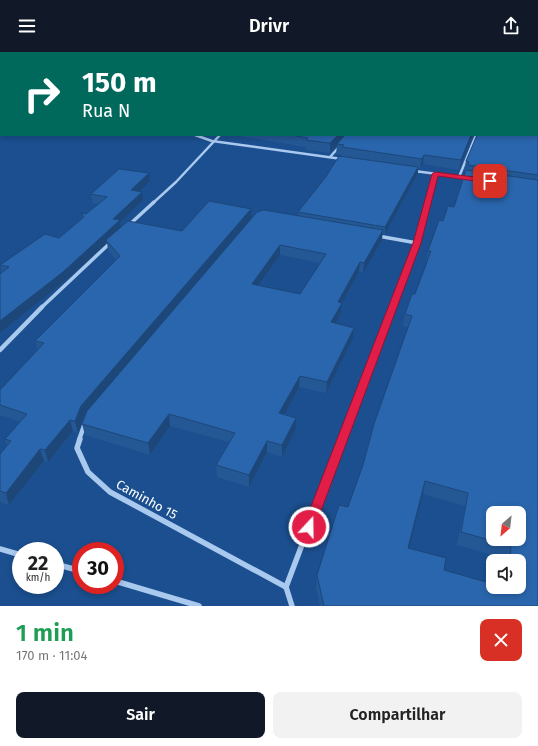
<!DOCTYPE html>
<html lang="pt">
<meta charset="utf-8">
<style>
:root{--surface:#fff;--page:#f2f2f2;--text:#222;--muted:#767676;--accent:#111827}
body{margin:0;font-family:"Fira Sans",sans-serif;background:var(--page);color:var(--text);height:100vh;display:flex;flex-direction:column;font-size:15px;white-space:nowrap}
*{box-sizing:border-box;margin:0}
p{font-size:13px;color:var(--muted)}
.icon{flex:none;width:22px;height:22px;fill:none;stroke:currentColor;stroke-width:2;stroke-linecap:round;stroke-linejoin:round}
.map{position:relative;height:554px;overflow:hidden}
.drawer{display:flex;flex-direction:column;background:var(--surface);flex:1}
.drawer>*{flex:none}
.banner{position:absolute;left:0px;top:0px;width:538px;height:84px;box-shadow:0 2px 6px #0003;background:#00695c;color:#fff;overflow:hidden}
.needle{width:26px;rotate:208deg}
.buttons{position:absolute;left:486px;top:454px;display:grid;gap:8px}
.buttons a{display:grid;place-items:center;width:40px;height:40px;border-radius:8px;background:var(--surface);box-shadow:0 2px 6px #0003;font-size:20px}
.speed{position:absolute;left:12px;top:490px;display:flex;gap:8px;font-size:20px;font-weight:700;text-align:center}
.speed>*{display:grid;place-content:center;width:52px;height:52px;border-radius:50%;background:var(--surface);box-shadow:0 2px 6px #0003;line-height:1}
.speed small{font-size:10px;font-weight:400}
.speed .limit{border:6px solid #d22;background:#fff;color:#111}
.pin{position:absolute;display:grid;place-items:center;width:34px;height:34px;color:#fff;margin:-17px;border-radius:8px;box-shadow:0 2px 6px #0006}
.me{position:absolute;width:44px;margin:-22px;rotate:21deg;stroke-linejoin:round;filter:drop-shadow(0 0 3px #0008)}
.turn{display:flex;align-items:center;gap:14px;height:84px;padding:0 16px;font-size:18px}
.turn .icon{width:52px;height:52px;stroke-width:2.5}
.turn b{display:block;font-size:28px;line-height:34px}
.round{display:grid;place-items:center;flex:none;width:42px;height:42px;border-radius:8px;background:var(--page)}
.overview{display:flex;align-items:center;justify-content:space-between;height:68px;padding:0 16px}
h1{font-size:24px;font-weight:600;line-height:30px;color:#1e9e55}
.action{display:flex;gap:8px;margin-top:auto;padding:8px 16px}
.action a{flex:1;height:46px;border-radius:8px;background:var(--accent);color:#fff;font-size:16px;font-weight:600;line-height:46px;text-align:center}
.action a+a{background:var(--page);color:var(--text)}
header{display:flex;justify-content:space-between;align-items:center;height:52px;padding:0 16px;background:var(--accent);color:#fff;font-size:18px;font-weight:600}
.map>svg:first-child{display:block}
</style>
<header><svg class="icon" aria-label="menu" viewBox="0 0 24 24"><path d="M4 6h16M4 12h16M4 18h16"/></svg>Drivr<svg class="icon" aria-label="share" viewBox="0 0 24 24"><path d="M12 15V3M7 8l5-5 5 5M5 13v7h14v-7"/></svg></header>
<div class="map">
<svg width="538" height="554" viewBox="0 0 538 554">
<rect width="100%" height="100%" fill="#1b4f8f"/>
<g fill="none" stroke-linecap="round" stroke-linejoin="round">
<g stroke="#a9c9ee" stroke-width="2.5">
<path d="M195 83 212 89 342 107"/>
<path d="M330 105 339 95"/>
<path d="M414 119 469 126"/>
<path d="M459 125 476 83"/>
<path d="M153 151 176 130 220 83"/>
<path d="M427 151 435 122"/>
</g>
<g stroke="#a9c9ee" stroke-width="3.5">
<path d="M129 173 154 150"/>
<path d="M378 184 417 191"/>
<path d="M41 256 110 191"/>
<path d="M392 256 417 191 428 150"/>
</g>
<g stroke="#a9c9ee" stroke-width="4.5">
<path d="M0 298 42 255"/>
<path d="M79 388 85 371"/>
<path d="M342 388 393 255"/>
</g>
<g stroke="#a9c9ee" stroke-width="5.5">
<path d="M80 387 77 396 88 420 110 440 286 535"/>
<path d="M0 497 21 503"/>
<path d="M55 512 81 519"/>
<path d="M115 529 199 554"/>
<path d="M292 554 286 535 342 387"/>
</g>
</g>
<g fill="#245895" fill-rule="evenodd">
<path d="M538 20V554H320L316 536 317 523 348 455 363 413 408 275 403 274 405 262 415 242 427 210H426L428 199 443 169 454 155 466 119H464L466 109ZM423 442 465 454 457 493 507 507V509H519V535H505L444 518 409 496Z"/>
<path d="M238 83H473L459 118 423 112 420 116H418V121L385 182H382V188L363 221 359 220 341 253V261L336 271 354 276 353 286 326 341 299 335 284 363 296 366V377L282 405 267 400 249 435 217 425 216 413 229 390 170 374 150 403 85 383 82 372 85 363 83 366 78 381 73 379 48 410 44 409 9 453 0 450V402L7 394 5 387 20 370 0 363V338L38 297 35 289 116 208 108 198 107 191 65 229 0 281V222L2 220 0 213 59 186 82 166 81 161 86 162 98 152 93 151 91 142 149 121 150 129 139 139 143 148 120 170 121 175 182 179 251 157 252 166 298 164V160L342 104V103L336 102 337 93 330 101 306 98V95L238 84ZM280 203 320 211 300 242 258 233Z"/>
</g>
<g fill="#1d4779">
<path d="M338 83H346L330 101V91Z"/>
<path d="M471 83H473L459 118 461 108Z"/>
<path d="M424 103 423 112 420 116 422 107Z"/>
<path d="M418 115V121L385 182V175Z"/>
<path d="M149 121 150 129 132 146 131 138Z"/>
<path d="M142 140 143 148 120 170 121 177 106 188 107 191 65 229 0 281V269L113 167Z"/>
<path d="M251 157 252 166 83 366 78 381 75 369 81 354Z"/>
<path d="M383 178 382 188 363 221 364 211Z"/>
<path d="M280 193V203L252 242V232Z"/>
<path d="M360 210 359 220 341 253V261L331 281V270L338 250Z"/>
<path d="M354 276 353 286 326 341 327 330Z"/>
<path d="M300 324 299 335 279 373V361Z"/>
<path d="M169 362 170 374 150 403 148 391Z"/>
<path d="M296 366V377L282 405V393Z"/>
<path d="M70 368 73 379 48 410 45 398Z"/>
<path d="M267 389V400L249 435V423Z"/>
<path d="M40 397 44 409 9 453 6 441Z"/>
<path d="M425 429 423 442 406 508 408 496Z"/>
</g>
<g fill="#2a66ad" stroke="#1d4779" fill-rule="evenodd">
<path d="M221 0H287L298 1H220Z"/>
<path d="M537 20H538V123L468 113 469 110 466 109 477 83H537Z"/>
<path d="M291 83H338L330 91 306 88 308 86Z"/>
<path d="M345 83H471L461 108 424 103 422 107 342 95 344 93 337 92Z"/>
<path d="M339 104 418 115 385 175 298 160 325 126Z"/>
<path d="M119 117 149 121 131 138 142 140 113 167 120 168 63 220 0 269V222L9 215 0 213 45 182 59 186 84 165 81 161 86 162 107 145 91 142Z"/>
<path d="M466 118 538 128V554H324L317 523 339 453 348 455 363 413 374 372 412 264 405 262 412 242H415L431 199H428L439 168 443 169 448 154 454 155ZM425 429 468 441 461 480 511 494 510 509H519V535H508V536L503 535H493V532L444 518 446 506 408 496ZM493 461H519V487H493Z"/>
<path d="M209 149 251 157 81 354 75 369 70 368 45 398 40 397 6 441 0 439V402L11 389 5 387 27 362 0 353V338L44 291 35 289 120 204 106 188 128 169 182 179Z"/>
<path d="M264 158 383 178 364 211 360 210 338 250 342 251 331 270 354 276 327 330 300 324 279 361 296 366 282 393 267 389 249 423 216 413 235 381 169 362 148 391 82 372 87 359 257 160ZM280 193 326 202 300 242 252 232Z"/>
</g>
<path fill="#e11d48" stroke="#92132f" d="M435 120 490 127 494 129 490 131 438 124 421 191 315 475 313 479 309 481 304 479 303 475 413 191 432 122Z"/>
<g text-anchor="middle" stroke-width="4" stroke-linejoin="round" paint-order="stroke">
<g font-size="13" fill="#fff" stroke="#1b4f8f">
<text transform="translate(147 447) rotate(29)" y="5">Caminho 15</text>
</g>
</g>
</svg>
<div class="buttons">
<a><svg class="needle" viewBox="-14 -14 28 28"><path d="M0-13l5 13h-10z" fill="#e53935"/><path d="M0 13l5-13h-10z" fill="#767676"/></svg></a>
<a><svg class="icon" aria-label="sound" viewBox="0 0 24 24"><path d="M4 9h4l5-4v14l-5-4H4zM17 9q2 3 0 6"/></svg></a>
</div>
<div class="speed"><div>22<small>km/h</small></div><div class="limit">30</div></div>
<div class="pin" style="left:490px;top:129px;background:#d93025"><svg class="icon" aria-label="arrive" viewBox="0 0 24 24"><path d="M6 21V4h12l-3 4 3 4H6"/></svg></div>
<svg class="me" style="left:309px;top:475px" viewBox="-20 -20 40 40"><circle r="17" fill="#e11d48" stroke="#fff" stroke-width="3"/><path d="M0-11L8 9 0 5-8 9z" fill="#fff"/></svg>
<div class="banner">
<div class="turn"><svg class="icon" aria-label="right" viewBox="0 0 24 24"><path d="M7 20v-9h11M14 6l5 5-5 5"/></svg><div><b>150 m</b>Rua N</div></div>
</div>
</div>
<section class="drawer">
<div class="overview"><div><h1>1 min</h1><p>170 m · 11:04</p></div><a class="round" style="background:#d93025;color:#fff"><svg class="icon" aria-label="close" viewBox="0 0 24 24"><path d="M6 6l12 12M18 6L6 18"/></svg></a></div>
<div class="action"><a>Sair</a><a>Compartilhar</a></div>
</section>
